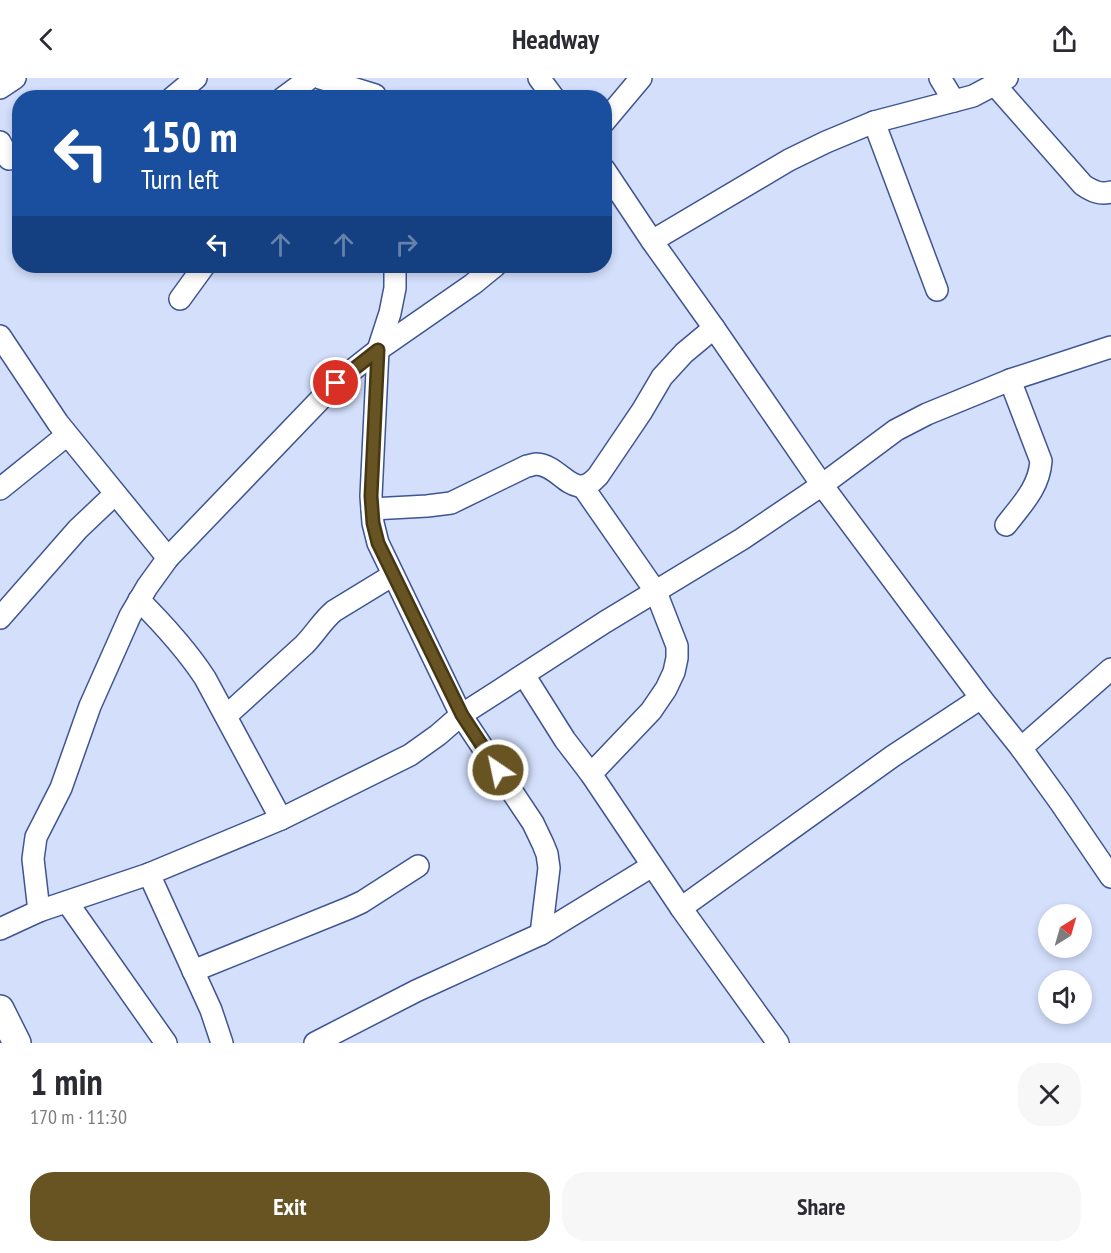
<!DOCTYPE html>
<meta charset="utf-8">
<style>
:root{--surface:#fff;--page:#f7f7f7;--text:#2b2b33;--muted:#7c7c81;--accent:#685422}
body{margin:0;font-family:"PT Sans Narrow",sans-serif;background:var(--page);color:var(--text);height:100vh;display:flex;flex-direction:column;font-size:22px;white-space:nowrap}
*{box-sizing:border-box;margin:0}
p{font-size:20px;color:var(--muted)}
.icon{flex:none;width:33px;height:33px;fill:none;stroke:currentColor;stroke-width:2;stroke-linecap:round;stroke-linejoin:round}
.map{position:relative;height:965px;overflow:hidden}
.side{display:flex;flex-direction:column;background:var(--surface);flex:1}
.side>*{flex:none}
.hud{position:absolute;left:12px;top:12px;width:600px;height:183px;border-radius:24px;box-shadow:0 3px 9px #0003;background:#1a4fa0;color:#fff;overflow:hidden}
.needle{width:39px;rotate:37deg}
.tools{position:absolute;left:1038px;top:826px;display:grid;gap:12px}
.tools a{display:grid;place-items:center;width:54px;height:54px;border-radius:50%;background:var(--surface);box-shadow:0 3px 9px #0003;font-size:30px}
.pin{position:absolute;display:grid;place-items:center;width:51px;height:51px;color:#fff;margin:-26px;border:3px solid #fff;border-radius:50%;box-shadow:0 2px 6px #0007}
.me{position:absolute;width:66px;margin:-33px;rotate:326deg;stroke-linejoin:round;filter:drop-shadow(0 0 4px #0008)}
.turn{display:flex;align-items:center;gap:21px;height:126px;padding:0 30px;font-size:27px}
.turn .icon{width:78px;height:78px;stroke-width:2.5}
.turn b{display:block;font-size:42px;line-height:51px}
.lanes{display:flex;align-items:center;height:57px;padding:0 30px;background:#0003;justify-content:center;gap:30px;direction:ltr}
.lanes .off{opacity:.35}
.round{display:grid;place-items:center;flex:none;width:63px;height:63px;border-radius:24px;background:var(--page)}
.summary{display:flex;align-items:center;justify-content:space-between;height:102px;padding:0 30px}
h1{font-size:36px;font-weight:700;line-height:45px}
.primary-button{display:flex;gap:12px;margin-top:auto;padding:12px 30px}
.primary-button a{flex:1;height:69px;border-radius:24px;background:var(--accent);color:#fff;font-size:24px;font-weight:700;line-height:69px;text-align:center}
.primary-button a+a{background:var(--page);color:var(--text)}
header{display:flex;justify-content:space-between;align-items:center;height:78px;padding:0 30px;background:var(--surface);font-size:27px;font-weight:700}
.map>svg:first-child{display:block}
</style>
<header><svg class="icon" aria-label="back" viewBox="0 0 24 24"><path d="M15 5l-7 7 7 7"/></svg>Headway<svg class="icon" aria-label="share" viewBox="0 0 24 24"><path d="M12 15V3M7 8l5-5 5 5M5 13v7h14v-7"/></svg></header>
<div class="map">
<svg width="1111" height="965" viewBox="0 0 1111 965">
<rect width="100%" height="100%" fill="#d3dffb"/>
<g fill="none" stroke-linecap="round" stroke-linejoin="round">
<defs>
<g id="minor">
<path d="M320 0 375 17"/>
<path d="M539 0 554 20"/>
<path d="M940 0 954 23"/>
<path d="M995 7 1083 107C1092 113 1100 117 1111 114"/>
<path d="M0 10 15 0"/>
<path d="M172 20 196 0"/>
<path d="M283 20 310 0"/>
<path d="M604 44 641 0"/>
<path d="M874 44 937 212"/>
<path d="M0 64 9 81"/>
<path d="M604 91 652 163 714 250 822 407 981 620 1021 670 1060 724 1111 799"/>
<path d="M652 163 789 82 826 64 874 44 973 18 1007 0"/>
<path d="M395 188V210L390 235 378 272 371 418 373 445 378 465 461 637 533 745 543 766 547 776 549 790 541 856"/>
<path d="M180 221 204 188"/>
<path d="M0 258 58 345 168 480"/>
<path d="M583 409 656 514 677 568V580L674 594 666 611 651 633 591 696"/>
<path d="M0 411 67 357"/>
<path d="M372 431 427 428 451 425 527 388C530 388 533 386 536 386 562 387 573 426 598 398L642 333 662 299 684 275 714 250"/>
<path d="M1006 447C1022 426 1039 410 1041 383L1010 302"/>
<path d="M139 522C163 546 186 571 205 600L281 741"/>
<path d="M0 540 78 451 115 416"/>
<path d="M524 597 565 662 591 696 681 830 778 965"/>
<path d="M226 638 304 567C315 556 322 543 334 533L393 497"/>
<path d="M1021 670 1111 591"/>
<path d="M149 796 211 932 222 965"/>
<path d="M67 824 166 965"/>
<path d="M681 830 893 678 981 620"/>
<path d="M39 833 33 781 36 759 61 710 90 628 130 538 147 509 168 480 336 305 378 272 473 206 495 188"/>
<path d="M0 851 39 833 149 796 281 741 410 677 438 657 461 637 500 612 605 544 742 461 822 407 896 352 927 336 1010 302 1111 269"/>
<path d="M193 893 349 830 362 824 418 788"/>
<path d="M315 965 416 913 541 856 652 788"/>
</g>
<path id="tertiary" d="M0 931 17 965"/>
</defs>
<use href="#minor" stroke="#3f5592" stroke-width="24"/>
<use href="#tertiary" stroke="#3f5592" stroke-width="30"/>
<use href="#minor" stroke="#fff" stroke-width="21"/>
<use href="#tertiary" stroke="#fff" stroke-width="27"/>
</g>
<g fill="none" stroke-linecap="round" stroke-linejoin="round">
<defs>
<path id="route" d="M336 305 378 272 371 418 373 445 378 465 462 637 498 692"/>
</defs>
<use href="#route" stroke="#443716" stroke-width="15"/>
<use href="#route" stroke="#685422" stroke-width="10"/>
</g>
</svg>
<div class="tools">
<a><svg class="needle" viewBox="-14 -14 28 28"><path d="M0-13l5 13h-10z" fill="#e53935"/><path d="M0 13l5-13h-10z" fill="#7c7c81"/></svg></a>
<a><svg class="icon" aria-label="sound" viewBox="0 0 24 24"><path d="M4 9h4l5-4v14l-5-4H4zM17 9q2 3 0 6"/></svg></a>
</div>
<div class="pin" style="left:336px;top:305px;background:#d93025"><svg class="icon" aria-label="arrive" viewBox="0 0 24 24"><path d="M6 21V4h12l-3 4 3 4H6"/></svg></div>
<svg class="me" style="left:498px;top:692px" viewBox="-20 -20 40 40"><circle r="17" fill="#685422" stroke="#fff" stroke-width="3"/><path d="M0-11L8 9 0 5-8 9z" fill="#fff"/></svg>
<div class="hud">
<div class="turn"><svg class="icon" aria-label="left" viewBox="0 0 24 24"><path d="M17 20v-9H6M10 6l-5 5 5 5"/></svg><div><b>150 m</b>Turn left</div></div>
<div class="lanes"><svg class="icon" aria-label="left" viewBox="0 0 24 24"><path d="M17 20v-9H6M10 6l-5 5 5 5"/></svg><svg class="icon off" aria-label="ahead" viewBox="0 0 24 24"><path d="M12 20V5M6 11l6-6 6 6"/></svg><svg class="icon off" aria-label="ahead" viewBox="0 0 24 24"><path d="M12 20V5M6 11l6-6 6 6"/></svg><svg class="icon off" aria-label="right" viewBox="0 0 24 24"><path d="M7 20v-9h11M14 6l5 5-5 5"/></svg></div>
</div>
</div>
<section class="side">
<div class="summary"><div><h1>1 min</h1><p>170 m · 11:30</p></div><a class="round"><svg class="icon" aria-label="close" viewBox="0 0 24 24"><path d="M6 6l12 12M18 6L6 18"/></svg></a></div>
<div class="primary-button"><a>Exit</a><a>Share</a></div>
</section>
